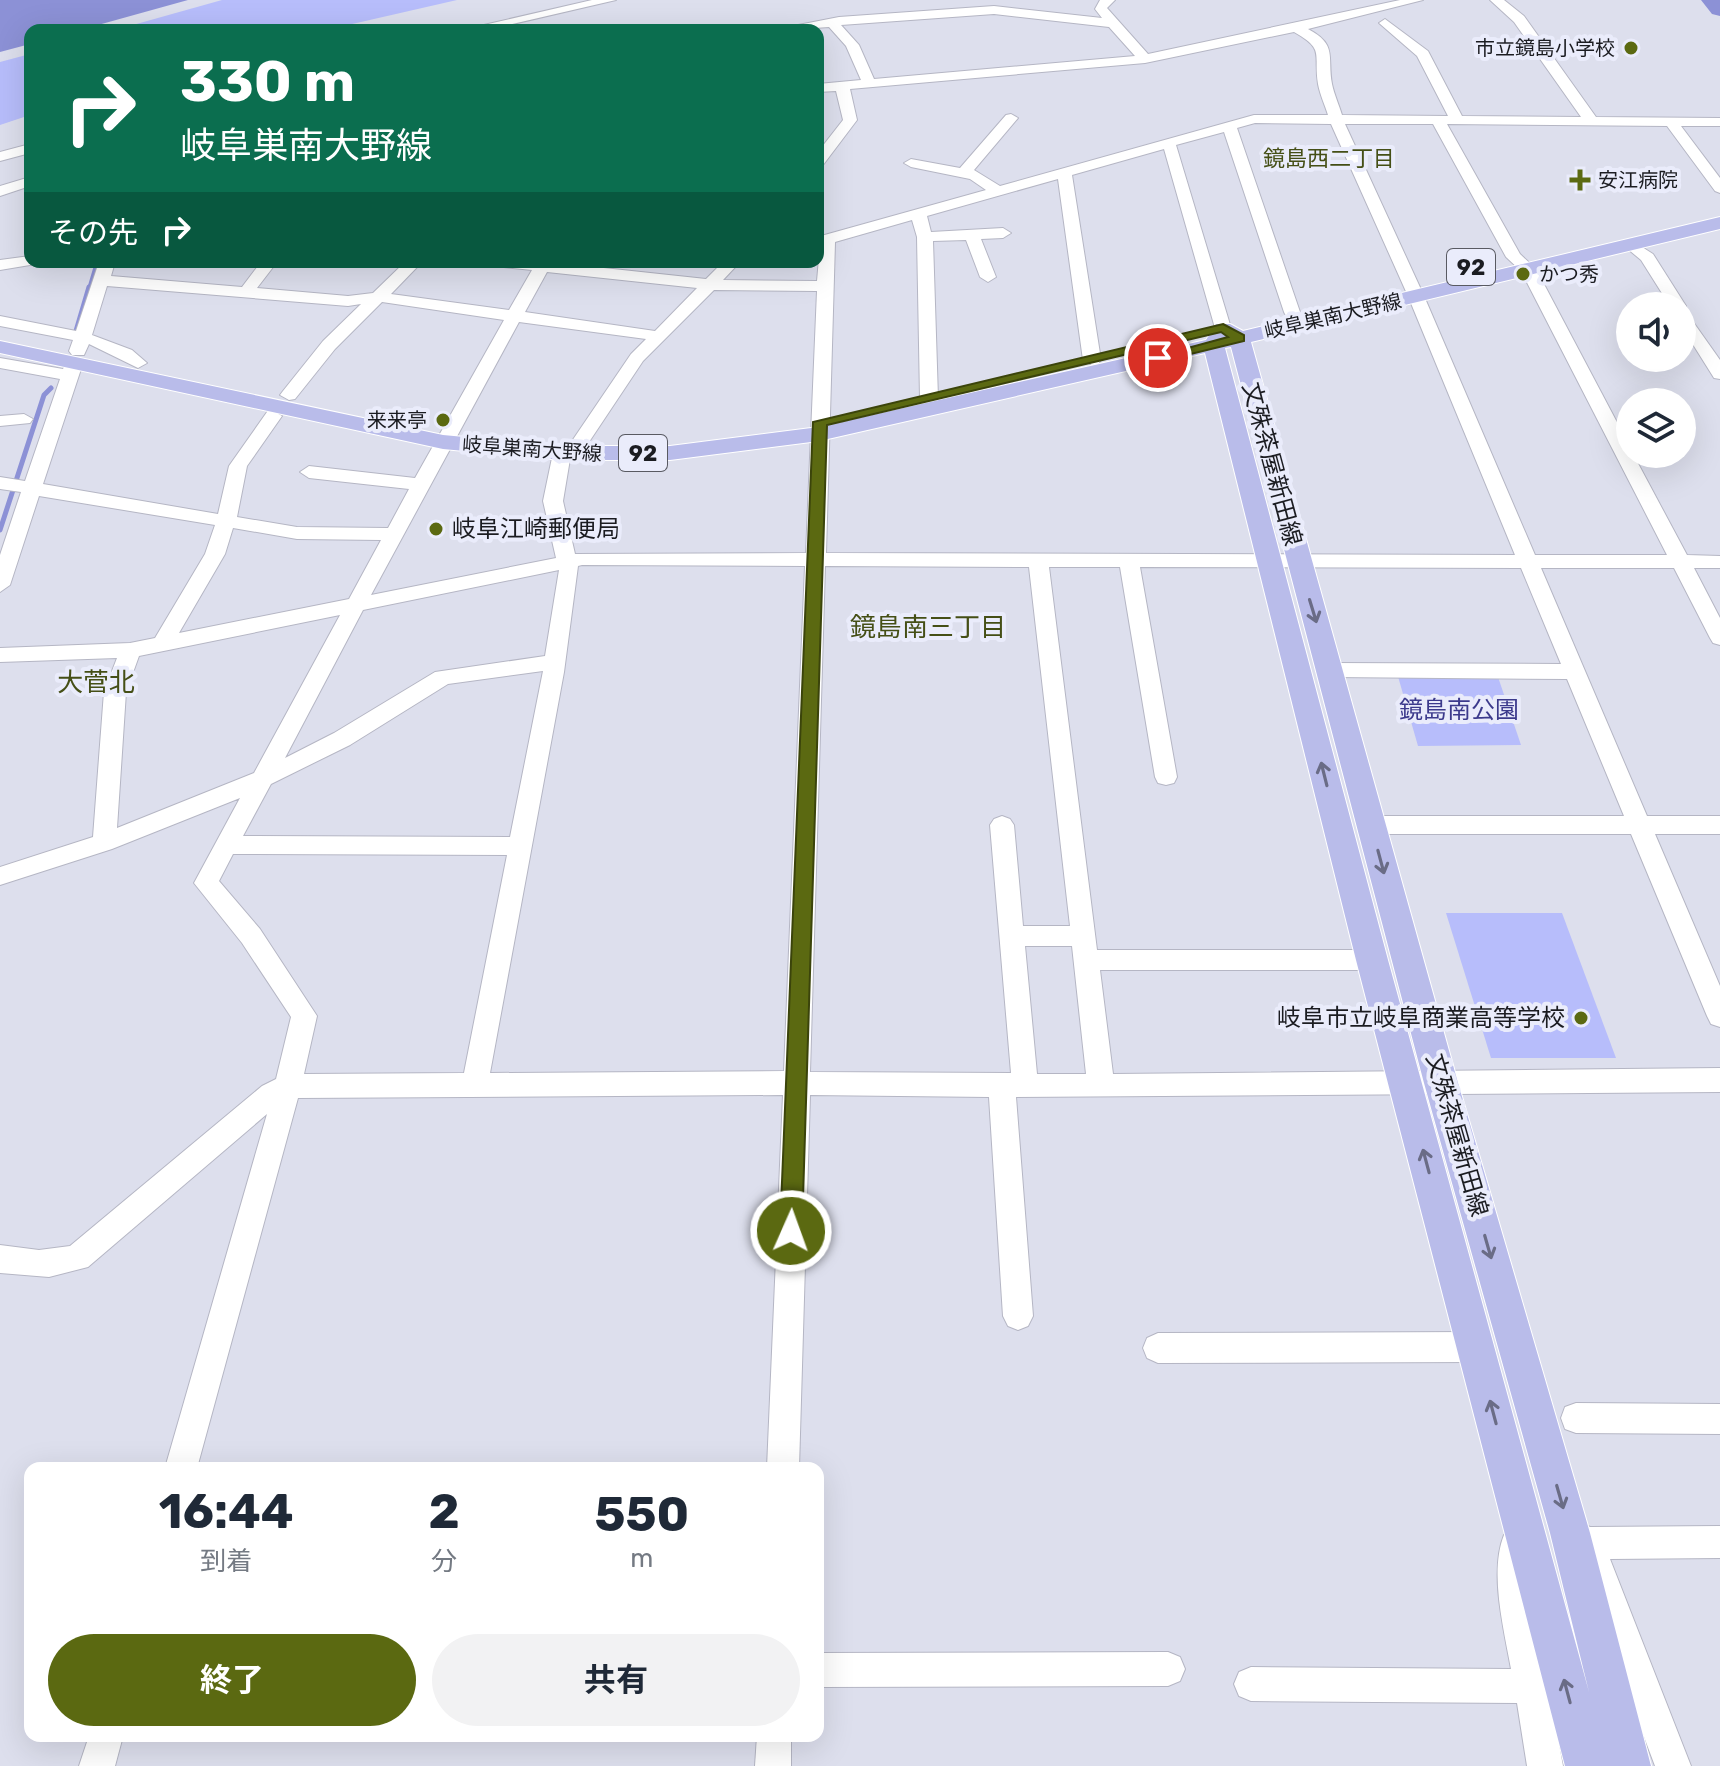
<!DOCTYPE html>
<html lang="ja">
<meta charset="utf-8">
<style>
:root{--surface:#fff;--page:#f2f2f3;--text:#1f2937;--muted:#747a83;--accent:#5b6911}
body{margin:0;font-family:Rubik,"Noto Sans JP",sans-serif;background:var(--page);color:var(--text);height:100vh;display:flex;flex-direction:column;font-size:30px;white-space:nowrap}
*{box-sizing:border-box;margin:0}
p{font-size:26px;color:var(--muted)}
.icon{flex:none;width:44px;height:44px;fill:none;stroke:currentColor;stroke-width:2;stroke-linecap:round;stroke-linejoin:round}
.map{position:relative;flex:1;overflow:hidden}
.drawer{position:absolute;left:24px;top:1462px;width:800px;height:280px;display:flex;flex-direction:column;background:var(--surface);border-radius:16px;box-shadow:0 8px 32px #0002}
.drawer>*{flex:none}
.banner{position:absolute;left:24px;top:24px;width:800px;height:244px;border-radius:16px;box-shadow:0 8px 32px #0002;background:#0b6e4f;color:#fff;overflow:hidden}
.buttons{position:absolute;left:1616px;top:292px;display:grid;gap:16px}
.buttons a{display:grid;place-items:center;width:80px;height:80px;border-radius:50%;background:var(--surface);box-shadow:0 8px 32px #0002;font-size:40px}
.pin{position:absolute;display:grid;place-items:center;width:68px;height:68px;color:#fff;margin:-34px;border:4px solid #fff;border-radius:50%;box-shadow:0 2px 8px #0007}
.me{position:absolute;width:88px;margin:-44px;rotate:2deg;stroke-linejoin:round;filter:drop-shadow(0 0 6px #0008)}
.turn{display:flex;align-items:center;gap:28px;height:168px;padding:0 24px;font-size:36px}
.turn .icon{width:104px;height:104px;stroke-width:2.5}
.turn b{display:block;font-size:56px;line-height:68px}
.then{display:flex;align-items:center;height:76px;padding:0 24px;background:#0003;gap:16px;font-size:30px}
.eta{display:flex;justify-content:space-evenly;align-items:center;height:136px;text-align:center}
.eta b{font-size:48px;font-weight:700;line-height:56px}
.button{display:flex;gap:16px;margin-top:auto;padding:16px 24px}
.button a{flex:1;height:92px;border-radius:48px;background:var(--accent);color:#fff;font-size:32px;font-weight:700;line-height:92px;text-align:center}
.button a+a{background:var(--page);color:var(--text)}
.map>svg:first-child{display:block}
</style>
<div class="map">
<svg width="1720" height="1766" viewBox="0 0 1720 1766">
<rect width="100%" height="100%" fill="#dddfed"/>
<g fill="#b7bdfb">
<path d="M222 0H457L326 30H115Z"/>
<path d="M30 54V115L0 125V62Z"/>
<path d="M1397 673 1497 674 1521 745 1418 746Z"/>
<path d="M1446 913H1562L1616 1058H1491Z"/>
</g>
<path fill="#8c91d6" d="M0 0H188L80 30H30V44L0 52Z"/>
<g fill="none" stroke-linecap="round" stroke-linejoin="round">
<path stroke="#8c91d6" stroke-width="4" d="M89 289 97 262"/>
<g stroke="#8c91d6" stroke-width="5">
<path d="M76 331 89 287"/>
<path d="M0 530 44 395 51 388"/>
</g>
<path fill="#8c91d6" fill-rule="evenodd" d="M1701 0H1720V16L1712 14Z"/>
<defs>
<g id="minor">
<path d="M592 0H616L487 30H462Z"/>
<path d="M1100 0H1115L1107 8 1148 54 1400 0H1423L1308 29C1338 45 1327 56 1332 84 1334 94 1339 105 1342 115L1448 116 1417 56 1379 23 1385 19 1428 51 1462 116 1581 117 1514 22 1490 0H1504L1524 16 1596 117 1720 118V126H1681L1720 178V193L1715 191 1667 126 1447 124 1520 254 1536 269 1630 447V454H1633L1687 555 1720 556V568H1694L1720 618V645L1713 643 1710 638 1674 568H1541L1647 816H1720V834H1655L1720 986V1027L1711 1024 1707 1016 1631 834H1371L1363 831 1359 825 1363 819 1371 816H1624L1567 679 1331 677 1323 675 1320 670 1323 665 1331 663 1561 664 1521 568 1140 567 1177 777 1174 783 1166 785 1158 783 1155 777 1120 567H1049L1097 950H1372L1381 953 1384 960 1381 967 1372 970H1100L1113 1074 1720 1068V1092L1016 1097 1033 1316 1028 1326 1018 1330 1008 1326 1003 1316 989 1097 810 1095 799 1468H767L783 1095 298 1098 197 1468H165L267 1114 88 1267 49 1277 0 1273V1245L39 1250 70 1246 262 1086 276 1079 291 1017 242 943 194 883 240 798 112 849 0 885V867L93 837 104 692 117 658 0 662V648L130 643 155 638 205 554 215 525 39 496 10 585 0 592V555L21 492 0 489V477L25 481 60 379 0 368V358L63 369 68 359 74 358 83 363 43 484 218 514 229 466 267 412 273 411 282 416 247 466 237 517 297 527 388 528 409 489 309 478 300 472 309 466 415 478 504 320 382 302 335 349 295 399 289 400 280 395 283 391 323 341 361 304 348 306 107 286 92 335 132 350 147 363 138 368 89 344 84 355H72L69 351 73 340 0 326V316L76 331 99 262H115L111 276 242 287 261 262H277L257 288 348 296 373 293 405 262H422L391 294 509 310 532 270 504 267 496 262H548L706 279 723 262H740L723 280 817 281 821 236 986 190 970 179 911 167 904 163 911 159 960 168 1006 115 1011 114 1018 118 974 170 1000 186 1254 115H1328C1325 105 1320 95 1318 84 1313 54 1326 50 1294 32L1145 63 850 89 857 120 823 165 818 166V152L843 120 836 91 818 92V84L861 80 846 46 829 27 786 30 788 27 839 17 994 6 1102 18 1095 9ZM994 14 1109 27 1135 56 874 79 859 45 841 25ZM1255 123 1331 124 1408 296 1515 555 826 553 835 242 912 220 917 237 920 398 923 402H935L938 398 933 241 966 240 980 277 988 282 996 277 981 239 1003 238 1011 233 1003 228 931 232 927 216 1058 179 1083 360 1092 365 1098 364 1101 360 1072 175 1164 149 1215 328 1217 332H1229L1231 328 1176 145 1224 132 1284 312 1286 316H1298L1300 312 1237 128ZM1345 124H1433L1506 257 1521 271 1667 555H1535L1424 296ZM547 272 697 288 655 331 525 312ZM714 290 817 291 806 553 575 554 563 501 571 453 562 447 553 453 543 501 556 558 371 595 519 322 646 339 631 354 572 441 581 447 587 445 643 361ZM233 528 297 539 381 540 349 599 179 633 225 554ZM582 565 805 566 784 1071 490 1073 564 672 578 566ZM825 566 1029 567 1070 926H1023L1014 825 1010 819 1002 816 994 819 990 825 1011 1073 810 1072ZM559 570 545 656 435 672 334 733 285 758 363 610ZM340 615 254 773 117 828 126 692 139 656ZM543 671 510 837 243 836 271 784 350 745 448 684ZM233 854 507 855 464 1073 304 1074 317 1016 260 929 219 881ZM1025 946H1072L1086 1074H1037Z"/>
<path d="M30 144V153L0 161V152Z"/>
<path d="M30 177V186L0 196V186Z"/>
<path d="M1631 240 1653 254 1686 306 1684 309 1720 360V379L1714 378 1682 327V306H1670L1641 260 1623 245Z"/>
<path d="M30 256V262H37L36 264 0 270V260Z"/>
<path d="M24 414 33 419 30 423 0 426V416Z"/>
<path d="M1475 1332 1486 1337 1490 1347 1486 1357 1475 1362 1158 1363 1147 1358 1143 1348 1147 1338 1158 1333Z"/>
<path d="M1576 1403 1720 1404V1434L1576 1433 1565 1429 1561 1418 1565 1407Z"/>
<path d="M1572 1518 1590 1527 1720 1526V1558L1610 1559 1691 1766H1655L1576 1555 1561 1545 1556 1534 1561 1523Z"/>
<path d="M1516 1531 1528 1535 1532 1547 1533 1603 1563 1766H1527L1517 1703 1251 1701 1239 1696 1234 1684 1239 1672 1251 1667 1511 1669C1504 1630 1489 1572 1504 1535Z"/>
<path d="M1168 1652 1180 1657 1185 1669 1180 1681 1168 1686 818 1687V1653Z"/>
<path d="M89 1736H123L115 1766H79Z"/>
<path d="M757 1736H791V1766H755Z"/>
</g>
<path id="major" d="M1720 217V229L1251 342 1458 1083 1590 1533 1651 1766H1565L1356 960 1205 353 819 441 670 460H562L443 449 0 353V341L443 435 562 446H670L819 427 1206 340 1216 324H1230L1243 331ZM1231 347 1424 1083 1550 1533 1589 1692 1388 960 1225 348Z"/>
</defs>
<use href="#minor" stroke="#b5b6c4" stroke-width="2"/>
<use href="#major" stroke="#fff" stroke-width="2"/>
<use href="#minor" fill="#fff" fill-rule="evenodd"/>
<use href="#major" fill="#b9bcea" fill-rule="evenodd"/>
</g>
<defs><path id="oneway-shaft" d="M-6 0H5M1.5-3L5.5 0L1.5 3" fill="none" stroke-width="1.6" stroke-linecap="round" stroke-linejoin="round" transform="scale(2)"/></defs>
<g stroke="#6a6c86">
<use href="#oneway-shaft" transform="translate(1313 611) rotate(73)"/>
<use href="#oneway-shaft" transform="translate(1324 774) rotate(-104)"/>
<use href="#oneway-shaft" transform="translate(1381 862) rotate(75)"/>
<use href="#oneway-shaft" transform="translate(1426 1161) rotate(-105)"/>
<use href="#oneway-shaft" transform="translate(1488 1247) rotate(74)"/>
<use href="#oneway-shaft" transform="translate(1493 1412) rotate(-105)"/>
<use href="#oneway-shaft" transform="translate(1560 1497) rotate(74)"/>
<use href="#oneway-shaft" transform="translate(1567 1691) rotate(-105)"/>
</g>
<path fill="#5b6911" stroke="#3b440b" stroke-width="2" d="M1223 324 1244 335V341L1158 362 1151 358 1228 337 1221 332 827 425 802 1231 798 1238 791 1241 783 1238 780 1231 813 422Z"/>
<g fill="#5b6911" stroke="#eaecfb" stroke-width="3">
<circle cx="1631" cy="48" r="8"/>
<path d="M1576 168h8v8h8v8h-8v8h-8v-8h-8v-8h8z"/>
<circle cx="1523" cy="274" r="8"/>
<circle cx="443" cy="420" r="8"/>
<circle cx="436" cy="529" r="8"/>
<circle cx="1581" cy="1018" r="8"/>
</g>
<g text-anchor="middle" stroke-width="8" stroke-linejoin="round" paint-order="stroke">
<g font-size="20" fill="#1b1c21" stroke="#eaecfb" text-anchor="end">
<text x="1615" y="55">市立鏡島小学校</text>
<text x="1598" y="187" text-anchor="start">安江病院</text>
<text x="1539" y="281" text-anchor="start">かつ秀</text>
<text x="427" y="427">来来亭</text>
</g>
<g font-size="20" fill="#1b1c21" stroke="#eaecfb">
<text transform="translate(1333 316) rotate(-13)" y="7">岐阜巣南大野線</text>
<text transform="translate(532 449) rotate(4)" y="7">岐阜巣南大野線</text>
</g>
<g font-size="22" fill="#454f16" stroke="#eaecfb">
<text x="1329" y="166">鏡島西二丁目</text>
</g>
<g fill="#eaecfb" stroke="#595a62" stroke-width="2">
<rect x="1447" y="249" width="48" height="36" rx="6"/>
<rect x="619" y="435" width="48" height="36" rx="6"/>
</g>
<g font-size="22" font-weight="bold" fill="#1b1c21">
<text x="1471" y="275">92</text>
<text x="643" y="461">92</text>
</g>
<g font-size="24" fill="#1b1c21" stroke="#eaecfb">
<text transform="translate(1272 464) rotate(75)" y="8">文殊茶屋新田線</text>
<text transform="translate(1457 1135) rotate(74)" y="8">文殊茶屋新田線</text>
</g>
<g font-size="24" fill="#1b1c21" stroke="#eaecfb" text-anchor="start">
<text x="452" y="537">岐阜江崎郵便局</text>
<text x="1565" y="1026" text-anchor="end">岐阜市立岐阜商業高等学校</text>
</g>
<g font-size="24" fill="#3c3a8c" stroke="#eaecfb">
<text x="1459" y="718">鏡島南公園</text>
</g>
<g font-size="26" fill="#454f16" stroke="#eaecfb">
<text x="928" y="636">鏡島南三丁目</text>
<text x="96" y="691">大菅北</text>
</g>
</g>
</svg>
<div class="buttons">
<a><svg class="icon" aria-label="sound" viewBox="0 0 24 24"><path d="M4 9h4l5-4v14l-5-4H4zM17 9q2 3 0 6"/></svg></a>
<a><svg class="icon" aria-label="layers" viewBox="0 0 24 24"><path d="M12 4l9 5-9 5-9-5zM3 14l9 5 9-5"/></svg></a>
</div>
<div class="pin" style="left:1158px;top:358px;background:#d93025"><svg class="icon" aria-label="arrive" viewBox="0 0 24 24"><path d="M6 21V4h12l-3 4 3 4H6"/></svg></div>
<svg class="me" style="left:791px;top:1231px" viewBox="-20 -20 40 40"><circle r="17" fill="#5b6911" stroke="#fff" stroke-width="3"/><path d="M0-11L8 9 0 5-8 9z" fill="#fff"/></svg>
<div class="banner">
<div class="turn"><svg class="icon" aria-label="right" viewBox="0 0 24 24"><path d="M7 20v-9h11M14 6l5 5-5 5"/></svg><div><b>330 m</b>岐阜巣南大野線</div></div>
<div class="then">その先<svg class="icon" aria-label="right" viewBox="0 0 24 24"><path d="M7 20v-9h11M14 6l5 5-5 5"/></svg></div>
</div>
<section class="drawer">
<div class="eta">
<div><b>16:44</b><p>到着</p></div>
<div><b>2</b><p>分</p></div>
<div><b>550</b><p>m</p></div>
</div>
<div class="button"><a>終了</a><a>共有</a></div>
</section>
</div>
